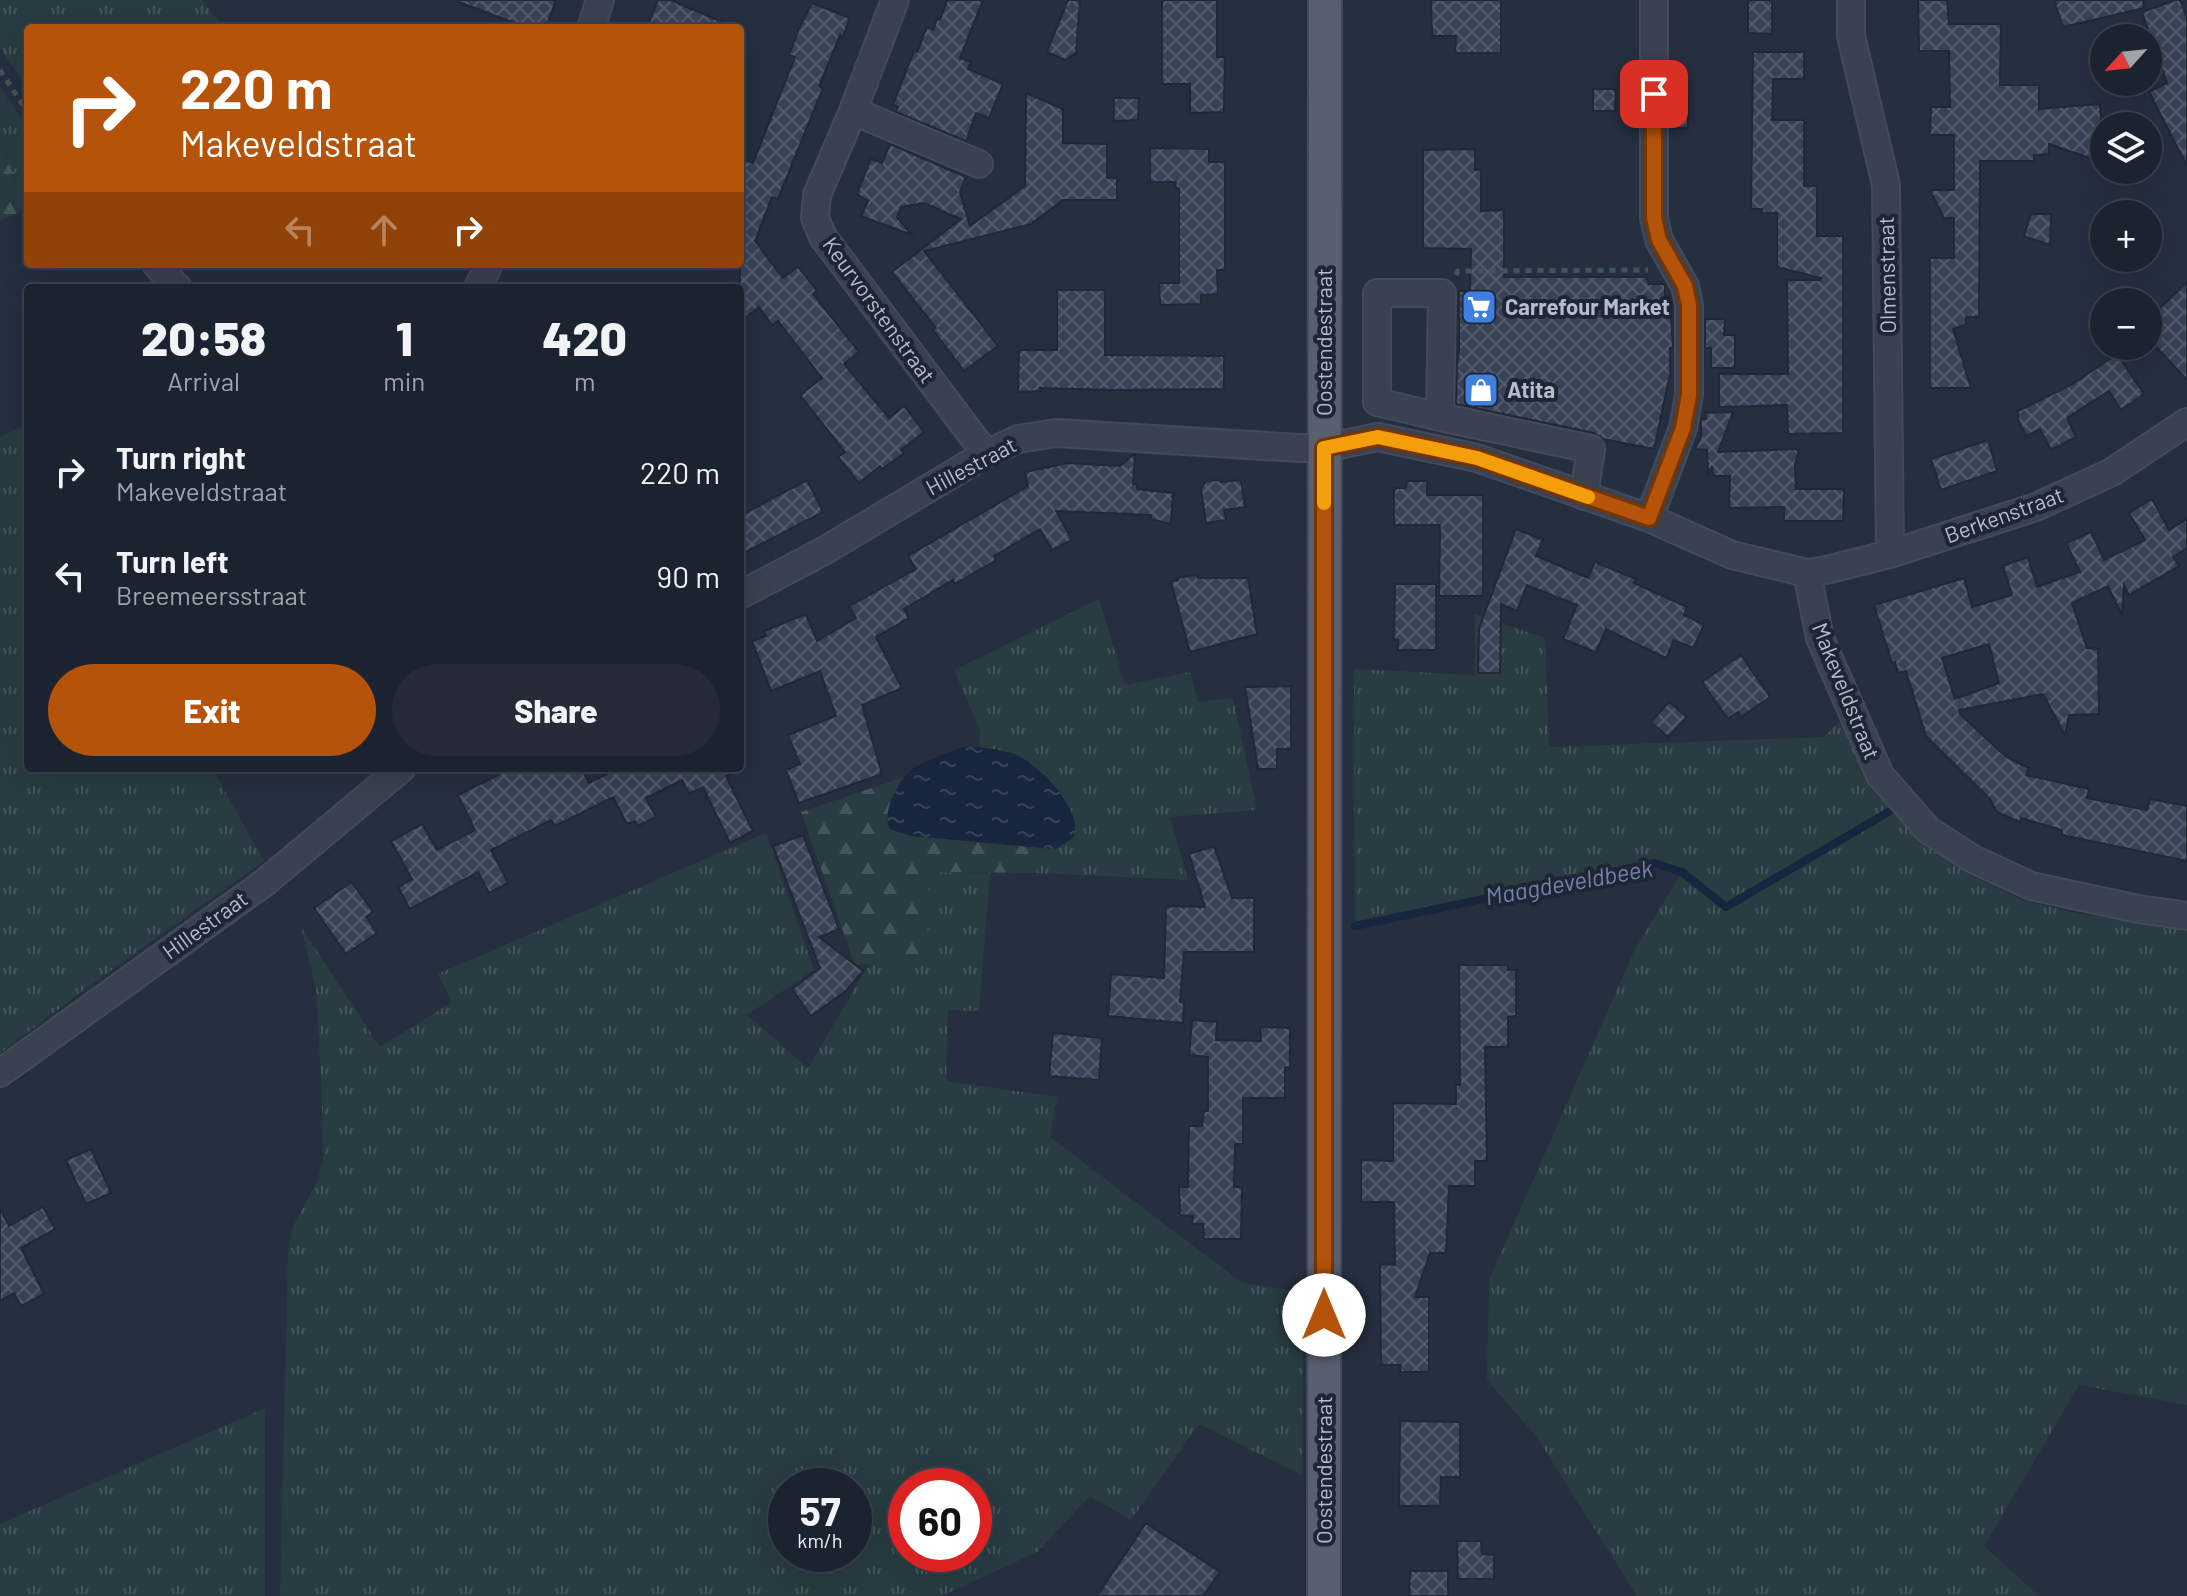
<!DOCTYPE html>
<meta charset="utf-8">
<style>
:root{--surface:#1c2330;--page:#252b38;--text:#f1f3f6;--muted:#a0a4ab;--line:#3a404c;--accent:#b45309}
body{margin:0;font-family:Barlow,sans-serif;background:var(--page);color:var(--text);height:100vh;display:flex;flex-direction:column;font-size:30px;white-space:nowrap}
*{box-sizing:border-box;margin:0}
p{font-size:26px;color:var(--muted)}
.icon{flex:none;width:44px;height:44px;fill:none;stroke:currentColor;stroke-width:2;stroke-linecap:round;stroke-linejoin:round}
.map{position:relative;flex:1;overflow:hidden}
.drawer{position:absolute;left:24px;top:284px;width:720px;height:488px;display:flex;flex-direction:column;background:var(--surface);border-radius:8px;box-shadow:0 8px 32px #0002,0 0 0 2px var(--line)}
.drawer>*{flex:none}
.banner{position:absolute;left:24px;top:24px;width:720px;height:244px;border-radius:8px;box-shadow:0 8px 32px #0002,0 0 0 2px var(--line);background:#b45309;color:#fff;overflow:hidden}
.needle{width:52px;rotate:243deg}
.tools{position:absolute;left:2090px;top:24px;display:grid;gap:16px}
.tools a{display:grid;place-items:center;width:72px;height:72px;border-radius:50%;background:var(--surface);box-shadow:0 8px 32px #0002,0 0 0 2px var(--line);font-size:40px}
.speed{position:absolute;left:768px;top:1468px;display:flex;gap:16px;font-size:40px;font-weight:700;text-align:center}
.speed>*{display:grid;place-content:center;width:104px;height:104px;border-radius:50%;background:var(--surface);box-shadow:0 8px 32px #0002,0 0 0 2px var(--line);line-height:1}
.speed small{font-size:20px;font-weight:400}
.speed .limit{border:12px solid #d22;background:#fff;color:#111}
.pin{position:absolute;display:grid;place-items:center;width:68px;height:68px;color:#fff;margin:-34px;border-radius:16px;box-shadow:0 4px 12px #0006}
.me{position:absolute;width:88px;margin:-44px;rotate:0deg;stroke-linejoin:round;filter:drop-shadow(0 0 6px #0008)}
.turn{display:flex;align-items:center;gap:28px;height:168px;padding:0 24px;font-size:36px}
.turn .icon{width:104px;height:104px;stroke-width:2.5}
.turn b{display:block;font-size:56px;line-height:68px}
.lanes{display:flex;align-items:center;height:76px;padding:0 24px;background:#0003;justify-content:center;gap:40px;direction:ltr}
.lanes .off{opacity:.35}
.eta{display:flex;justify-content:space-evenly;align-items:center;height:136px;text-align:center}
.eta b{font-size:48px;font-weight:800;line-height:56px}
.primary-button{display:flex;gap:16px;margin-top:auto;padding:16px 24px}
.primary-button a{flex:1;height:92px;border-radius:48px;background:var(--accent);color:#fff;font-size:32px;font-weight:800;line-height:92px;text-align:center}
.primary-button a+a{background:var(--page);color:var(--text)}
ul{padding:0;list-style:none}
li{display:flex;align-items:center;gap:24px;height:104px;padding:0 24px}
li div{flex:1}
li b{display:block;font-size:30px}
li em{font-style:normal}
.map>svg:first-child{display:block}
</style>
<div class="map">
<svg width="2187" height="1596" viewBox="0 0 2187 1596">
<defs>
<pattern id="grass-tufts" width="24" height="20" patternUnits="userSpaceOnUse" patternTransform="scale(2)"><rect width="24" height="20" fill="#283c41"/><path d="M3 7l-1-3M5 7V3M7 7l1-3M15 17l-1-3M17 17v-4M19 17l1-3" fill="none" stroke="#45565b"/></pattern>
<pattern id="forest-firs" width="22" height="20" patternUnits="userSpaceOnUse" patternTransform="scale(2)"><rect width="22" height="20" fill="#283c41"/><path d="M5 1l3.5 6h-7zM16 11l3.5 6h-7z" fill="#45565b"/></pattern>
<pattern id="water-ripples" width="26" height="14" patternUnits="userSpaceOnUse" patternTransform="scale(2)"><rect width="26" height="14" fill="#18253f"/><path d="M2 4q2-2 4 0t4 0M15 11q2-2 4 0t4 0" fill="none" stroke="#374359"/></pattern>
<pattern id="building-cross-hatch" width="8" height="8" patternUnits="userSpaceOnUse" patternTransform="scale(2)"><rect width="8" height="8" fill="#384256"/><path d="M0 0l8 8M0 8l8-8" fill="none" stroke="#535b6d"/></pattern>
</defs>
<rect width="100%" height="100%" fill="#262f40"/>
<g fill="url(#grass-tufts)" fill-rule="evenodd">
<path d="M0 0H202L224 28H28V89L0 49Z"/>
<path d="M0 87 28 128V206L0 145Z"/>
<path d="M28 424V768H212L264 861 89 986 0 1053V437Z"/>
<path d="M1099 599 1125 685 1190 672 1198 702 1233 698 1257 810 1170 817 1188 880 1036 873 1040 848 1056 849 1048 778 1015 754 979 747 980 730 954 670Z"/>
<path d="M1475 614 1545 638 1549 747 1823 737 1842 720 1890 811 1936 851 1972 876 2022 900 2076 913 2187 930V1405L2079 1385 1984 1546 2039 1596H1637L1536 1436 1487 1380 1489 1280 1635 949 1682 872 1654 863 1355 926 1354 669 1475 675Z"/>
<path d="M766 833 814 970 747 1015 808 1068 869 964 927 960 928 872 990 873 979 1011 948 1010 946 1081 1057 1097 1050 1137 1242 1283 1303 1292 1302 1475 1199 1424 1131 1520 1090 1496 1037 1552 942 1596H280L288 1253 292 1228 317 1182 323 1160 322 1095 316 989 301 927 380 1047 452 1002 438 974ZM786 1486H854V1554H786ZM906 1486H974V1554H906Z"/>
<path d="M265 1408V1596H0V1524Z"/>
</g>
<g fill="url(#forest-firs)">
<path d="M0 145 28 206V208L0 221Z"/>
<path d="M904 777 899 783 912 836 1040 848 1036 873 928 872 927 960 855 965 801 812Z"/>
</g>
<path fill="url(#water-ripples)" d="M963 747C979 747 998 748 1014 754 1036 762 1072 800 1075 824 1075 826 1074 835 1074 837L1056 849 912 836 889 829C886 812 888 808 895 792 908 763 935 758 963 747Z"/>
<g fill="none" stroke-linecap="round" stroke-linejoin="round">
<path stroke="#18253f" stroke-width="8" d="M1355 926 1654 863 1682 872 1726 907 1890 811"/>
</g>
<g fill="url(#building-cross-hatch)" stroke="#212837" stroke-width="2" fill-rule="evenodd">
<path d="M460 0H556L546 28H528L459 2Z"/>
<path d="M658 0H670L737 28H647Z"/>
<path d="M947 0H983L960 58 971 62 968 69 1003 84 989 118 976 113 966 141 896 112 898 107 893 105 914 51 917 52 927 27 933 30 937 19 940 20Z"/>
<path d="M1068 0H1080L1076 53 1065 60 1047 52Z"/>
<path d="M1162 0H1217V57H1225L1224 112 1190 113V84H1162Z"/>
<path d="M1431 0H1501V53H1455L1456 36H1432Z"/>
<path d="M1748 0H1772V34L1748 33Z"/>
<path d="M1918 0H1947L1949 24H2001L2000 85H2039V109L2100 104 2101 119 2104 117V163L2049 144V154L2034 155V161H1980L1979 317H1966V324L1953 329 1971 388H1930V258H1954V218H1944L1930 190H1954V135H1930L1931 107H1950L1949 51H1919Z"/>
<path d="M2054 0H2143L2144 8 2063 27Z"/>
<path d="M2176 0H2180L2187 18V166L2149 92 2167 83 2142 12Z"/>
<path d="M812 3 850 18 843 37 840 35 819 86 823 88 778 199 772 197 755 241 783 278 798 267 817 291 813 294 859 352 844 364 889 418 904 406 924 432 901 450 904 453 882 469 880 466 859 483 838 457 845 452 800 395 822 378 778 321 772 325 759 307 740 322V171L744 160 753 163 795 57 789 55 799 29Z"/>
<path d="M1753 52H1804V79H1773L1772 120H1804V186H1817V236H1843V433L1788 434 1787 405 1719 407V374H1788L1787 280H1821V278L1777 267V213H1762V209H1751Z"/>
<path d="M1593 89H1616L1615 111H1593Z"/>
<path d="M1026 93 1063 109V143L1107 144V178H1117V200H1063L1031 224 924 251 998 346 964 371 933 330 936 328 892 272 961 219 924 203 901 207 897 217 912 235 861 216 868 201 857 194 871 159 882 163 890 144 966 177 960 192 970 226 1025 186Z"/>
<rect x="1670" y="95" width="18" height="33"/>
<path d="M1114 98H1139L1138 120 1114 121Z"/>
<path d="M1150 148 1209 149V162H1225V270H1217L1218 294 1201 295V304L1160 305 1159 283H1179V188H1175L1176 182H1150Z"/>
<path d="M1475 149V170H1481V211L1504 210V277H1646L1649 284H1665V296H1670L1673 348H1670V374L1654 449 1603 439 1594 433 1456 404 1457 365 1459 350V291H1470L1471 249 1423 248V150Z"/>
<path d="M2031 214H2051L2050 245 2024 236Z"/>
<path d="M2187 282V380L2148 338V320Z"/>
<path d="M1057 290H1105V355L1224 356V389L1113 390 1040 388 1041 391 1018 392 1019 350H1057Z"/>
<path d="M1705 319H1725L1724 335H1735V368H1711V348H1705Z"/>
<path d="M2117 354 2144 394 2121 410 2109 391 2067 418 2076 437 2051 450 2040 429 2026 436 2018 419V411L2073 384Z"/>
<path d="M1733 412 1718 452 1799 449 1795 464 1796 489H1844L1843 521H1784V507L1729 508 1730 476H1713L1712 466 1708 476 1707 450 1695 449 1701 437V419H1706L1705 413Z"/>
<path d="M1988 440 1997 471 1941 490 1931 459Z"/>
<path d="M1134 454H1135L1133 484H1137V489L1173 493 1171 524 1151 519V515L1056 511 1072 540 1052 550 1040 529 994 556 996 560 955 584 953 580 904 609 909 618 876 637 902 688 862 705 882 774 799 803 786 770 800 764 788 735 836 716 820 671 771 691 752 641 766 636 764 631 806 614 817 641 856 618 849 606 916 569 908 556 1028 486 1025 472 1068 463 1120 466Z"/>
<path d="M807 480 823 512 740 555V516Z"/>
<path d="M1219 480 1221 482 1241 480 1245 507 1224 510 1226 520 1206 523 1201 489 1206 481Z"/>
<path d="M1407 481H1427V495H1483V596H1439L1440 525H1394V488H1406Z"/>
<path d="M2152 499 2169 530 2187 519V548L2173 557 2179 566 2129 595 2124 585 2122 615 2108 586 2072 603 2087 648 2098 649 2099 714 2069 715 2065 735 2043 694 1959 710 1960 714 2006 757 2029 768 2026 775 2089 789 2087 798 2147 810 2150 799 2187 806V861L2062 835V830L2021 818 2020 822 1997 812 1990 799 1926 736 1906 671 1898 673 1895 662 1892 663 1874 605 1964 578 1972 607 2012 595 2003 566 2028 557 2037 587 2080 572 2066 543 2091 532 2104 560 2145 540 2129 513ZM1989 644 1999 683 1955 699 1942 658Z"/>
<path d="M1516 529 1543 540 1536 556 1588 578 1595 562 1636 579 1634 583 1687 607 1684 615 1704 625 1693 648 1674 640 1666 658 1606 629 1596 652 1563 639 1577 605 1527 585 1517 611 1501 604 1500 673H1478L1479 628Z"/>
<path d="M1197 575 1198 578H1248L1257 634 1190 652 1171 582 1178 580 1177 578Z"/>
<path d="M1395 584H1436V650H1398V640H1394Z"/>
<path d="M1741 655 1770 697 1741 717 1738 712 1728 719 1702 682Z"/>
<path d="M1291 686V749H1277V769H1258L1245 687Z"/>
<path d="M1669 702 1687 717 1668 737 1651 722Z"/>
<path d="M512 768H581L589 783 619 768H741L726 776 753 831 730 843 703 787 689 794 682 780 646 798 656 817 638 826 635 821 627 824 613 797 555 826 551 820 491 850 508 883 489 893 478 872 410 909 398 887 412 879 391 841 422 824 437 850 475 830 458 795Z"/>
<path d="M803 835 839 929 819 937 863 971 846 991 811 1016 792 989 820 968 773 846Z"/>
<path d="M1214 846 1232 898H1254V952H1184L1180 1002H1184L1183 1023 1108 1016 1111 974 1164 978 1166 906 1205 907 1189 854Z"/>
<path d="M352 882 373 912 366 917 377 933 346 954 314 908Z"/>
<path d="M1459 965H1508V970H1516V1016L1508 1017V1047H1485L1487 1161H1475V1186H1449L1446 1253H1430L1415 1297H1429V1372H1400L1401 1365H1381L1380 1264 1395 1265 1394 1202H1361V1160L1393 1161V1103L1456 1104V1085H1460Z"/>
<path d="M1192 1020 1217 1022 1216 1040 1261 1041 1260 1027 1290 1028V1068L1285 1067V1098H1243V1144H1235L1234 1187H1242L1241 1239H1204L1203 1224H1192L1193 1216 1180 1215 1179 1187H1188L1189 1126H1202L1204 1111H1208V1057L1189 1055Z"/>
<path d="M1053 1033 1102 1038 1099 1080 1049 1076Z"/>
<path d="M91 1149 111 1193 86 1204 66 1160Z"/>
<path d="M43 1207 55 1229 21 1248 44 1294 21 1306 14 1293 0 1301V1209L9 1226Z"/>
<path d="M1400 1421 1460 1422V1477H1441L1440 1506H1399Z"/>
<path d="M1146 1523 1220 1572 1203 1596H1097Z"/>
<path d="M1457 1541H1481L1482 1554 1494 1555V1579H1458Z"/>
<path d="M1410 1571H1448V1596H1409Z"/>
</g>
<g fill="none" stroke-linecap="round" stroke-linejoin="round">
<defs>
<g id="minor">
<path d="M895 0 853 111 817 195 815 218 823 237 986 454"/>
<path d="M1851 0V36L1886 185 1890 554"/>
<path d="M591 28 600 0"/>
<path d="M853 111 979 164"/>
<path d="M156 264 178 288"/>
<path d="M478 288 489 264"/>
<path d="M1440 417 1377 402V293H1442L1440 417 1591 449 1584 496"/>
<path d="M1649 518 1683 428 1689 395V305L1685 286 1659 240 1654 218V0"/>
<path d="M1807 573 1820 638 1880 775 1928 830 1973 859 2031 886 2138 909 2187 916"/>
<path d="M740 595 822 552 986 454 1018 439 1056 433 1298 448H1324L1378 437 1477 458 1649 518 1732 555 1807 573 1826 570 1890 554 2036 507 2112 472 2187 422"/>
<path d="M0 1073 264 883 402 768"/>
</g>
<path id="major" d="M1324 1596 1325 0"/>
</defs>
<use href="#minor" stroke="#434a59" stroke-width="30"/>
<use href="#major" stroke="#434a59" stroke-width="36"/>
<g stroke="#415559" stroke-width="5" stroke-dasharray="6 6" stroke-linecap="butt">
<path d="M0 70 28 113"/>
<path d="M1456 275 1458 271 1648 270"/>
</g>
<use href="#minor" stroke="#3a4150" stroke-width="26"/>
<use href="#major" stroke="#586070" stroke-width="32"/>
</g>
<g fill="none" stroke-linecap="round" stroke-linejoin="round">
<defs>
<path id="route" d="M1324 1315V448L1378 437 1477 458 1649 518 1683 428 1689 395V305L1685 286 1659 240 1654 218V94"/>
</defs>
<use href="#route" stroke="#753606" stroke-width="20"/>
<use href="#route" stroke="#b45309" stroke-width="14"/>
<path stroke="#f59e0b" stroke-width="14" d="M1324 503V448L1378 437 1477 458 1588 497"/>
</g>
<defs>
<symbol id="supermarket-square" viewBox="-11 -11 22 22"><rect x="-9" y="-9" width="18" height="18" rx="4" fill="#3f7fe0" stroke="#1e2635"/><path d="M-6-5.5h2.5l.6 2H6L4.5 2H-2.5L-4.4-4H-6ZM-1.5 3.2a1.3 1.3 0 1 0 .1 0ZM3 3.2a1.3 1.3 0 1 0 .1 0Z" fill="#fff"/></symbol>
<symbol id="shop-square" viewBox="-11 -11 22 22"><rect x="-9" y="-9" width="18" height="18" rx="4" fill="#3f7fe0" stroke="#1e2635"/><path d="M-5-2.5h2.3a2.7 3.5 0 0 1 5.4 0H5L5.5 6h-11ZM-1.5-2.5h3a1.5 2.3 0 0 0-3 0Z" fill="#fff"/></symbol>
</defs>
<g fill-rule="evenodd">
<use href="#supermarket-square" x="1459" y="287" width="40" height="40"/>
<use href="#shop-square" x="1461" y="370" width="40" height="40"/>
</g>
<g text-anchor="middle" stroke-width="8" stroke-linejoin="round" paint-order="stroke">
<g font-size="22" fill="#b6bccb" stroke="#1e2635">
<text transform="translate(1887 275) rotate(-91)" y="8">Olmenstraat</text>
<text transform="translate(879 310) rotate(54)" y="8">Keurvorstenstraat</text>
<text transform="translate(1324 342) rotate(-90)" y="8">Oostendestraat</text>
<text transform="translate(971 466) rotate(-28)" y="8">Hillestraat</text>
<text transform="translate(2004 515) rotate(-20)" y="8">Berkenstraat</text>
<text transform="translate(1846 691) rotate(68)" y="8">Makeveldstraat</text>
<text transform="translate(205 925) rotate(-36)" y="8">Hillestraat</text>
<text transform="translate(1324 1470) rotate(-90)" y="8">Oostendestraat</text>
</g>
<g font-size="22" font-weight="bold" fill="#b6bccb" stroke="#1e2635" text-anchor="start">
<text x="1505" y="315">Carrefour Market</text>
<text x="1507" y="398">Atita</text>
</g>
<g font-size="24" font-style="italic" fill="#7083a9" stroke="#1e2635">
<text transform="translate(1569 883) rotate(-10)" y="8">Maagdeveldbeek</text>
</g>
</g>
</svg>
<div class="tools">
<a><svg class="needle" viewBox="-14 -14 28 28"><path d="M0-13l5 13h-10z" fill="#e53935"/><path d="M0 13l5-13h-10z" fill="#a0a4ab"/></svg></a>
<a><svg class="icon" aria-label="layers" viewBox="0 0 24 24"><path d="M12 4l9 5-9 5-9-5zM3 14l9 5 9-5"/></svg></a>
<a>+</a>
<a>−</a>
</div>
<div class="speed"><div>57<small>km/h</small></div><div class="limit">60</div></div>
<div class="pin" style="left:1654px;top:94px;background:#d93025"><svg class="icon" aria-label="arrive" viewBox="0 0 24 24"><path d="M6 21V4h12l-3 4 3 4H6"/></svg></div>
<svg class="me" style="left:1324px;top:1315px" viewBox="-20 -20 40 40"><circle r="19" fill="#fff"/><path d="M0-13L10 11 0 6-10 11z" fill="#b45309"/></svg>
<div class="banner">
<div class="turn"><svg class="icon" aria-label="right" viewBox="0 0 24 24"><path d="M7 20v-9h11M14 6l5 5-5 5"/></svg><div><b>220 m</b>Makeveldstraat</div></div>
<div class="lanes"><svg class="icon off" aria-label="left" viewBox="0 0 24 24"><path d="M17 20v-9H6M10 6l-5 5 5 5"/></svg><svg class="icon off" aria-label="ahead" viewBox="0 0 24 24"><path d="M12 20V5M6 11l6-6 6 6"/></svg><svg class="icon" aria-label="right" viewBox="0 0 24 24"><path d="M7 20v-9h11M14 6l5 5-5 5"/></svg></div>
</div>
<section class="drawer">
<div class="eta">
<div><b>20:58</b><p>Arrival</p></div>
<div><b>1</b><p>min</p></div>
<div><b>420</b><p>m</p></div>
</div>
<ul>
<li><svg class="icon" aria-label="right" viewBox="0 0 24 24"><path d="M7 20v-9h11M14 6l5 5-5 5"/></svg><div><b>Turn right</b><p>Makeveldstraat</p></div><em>220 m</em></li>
<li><svg class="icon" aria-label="left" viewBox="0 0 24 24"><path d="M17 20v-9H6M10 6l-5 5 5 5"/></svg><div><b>Turn left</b><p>Breemeersstraat</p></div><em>90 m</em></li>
</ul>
<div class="primary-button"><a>Exit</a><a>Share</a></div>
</section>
</div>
